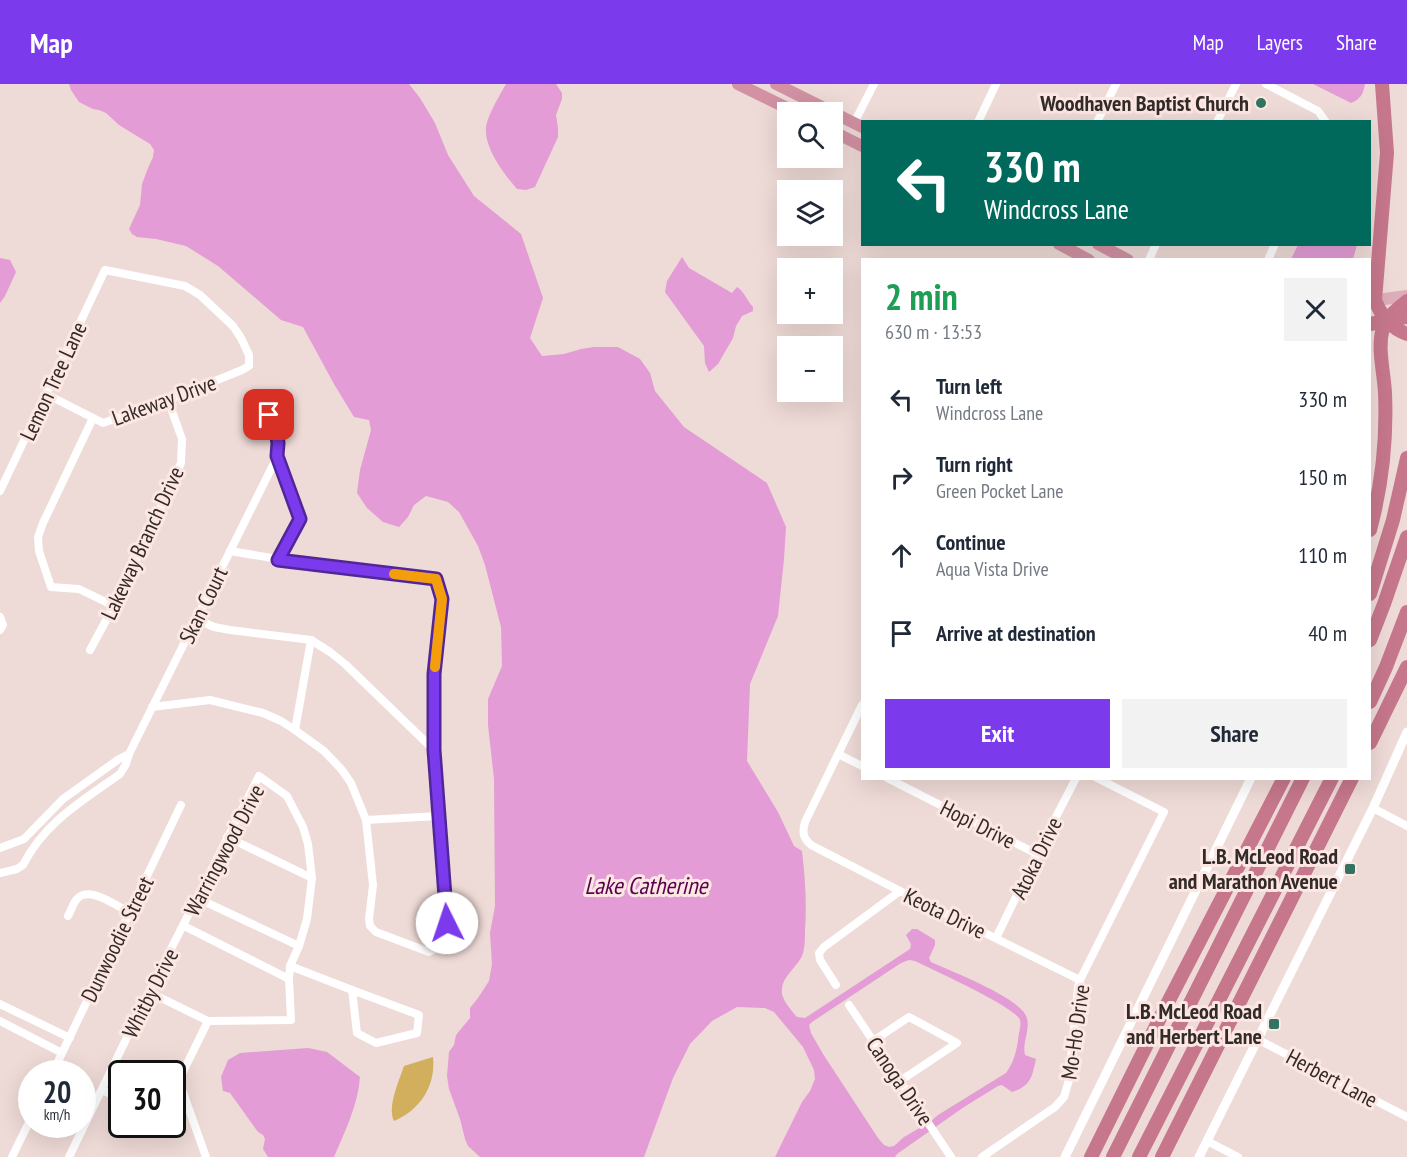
<!DOCTYPE html>
<meta charset="utf-8">
<style>
:root{--surface:#fff;--page:#f2f2f3;--text:#1f2937;--muted:#747a83;--accent:#7c3aed}
body{margin:0;font-family:"PT Sans Narrow",sans-serif;background:var(--page);color:var(--text);height:100vh;display:flex;flex-direction:column;font-size:22px;white-space:nowrap}
*{box-sizing:border-box;margin:0}
p{font-size:20px;color:var(--muted)}
.icon{flex:none;width:33px;height:33px;fill:none;stroke:currentColor;stroke-width:2;stroke-linecap:round;stroke-linejoin:round}
.map{position:relative;flex:1;overflow:hidden}
.panel{position:absolute;left:861px;top:174px;width:510px;height:522px;display:flex;flex-direction:column;background:var(--surface);border-radius:0px;box-shadow:0 6px 24px #0002}
.panel>*{flex:none}
.guide{position:absolute;left:861px;top:36px;width:510px;height:126px;border-radius:0px;box-shadow:0 6px 24px #0002;background:#00695c;color:#fff;overflow:hidden}
.buttons{position:absolute;left:777px;top:18px;display:grid;gap:12px}
.buttons a{display:grid;place-items:center;width:66px;height:66px;border-radius:0px;background:var(--surface);box-shadow:0 6px 24px #0002;font-size:30px}
.speed{position:absolute;left:18px;top:976px;display:flex;gap:12px;font-size:30px;font-weight:700;text-align:center}
.speed>*{display:grid;place-content:center;width:78px;height:78px;border-radius:50%;background:var(--surface);box-shadow:0 6px 24px #0002;line-height:1}
.speed small{font-size:15px;font-weight:400}
.speed .limit{border:3px solid #111;border-radius:9px;background:#fff;color:#111}
.pin{position:absolute;display:grid;place-items:center;width:51px;height:51px;color:#fff;margin:-26px;border-radius:12px;box-shadow:0 3px 9px #0006}
.me{position:absolute;width:66px;margin:-33px;rotate:356deg;stroke-linejoin:round;filter:drop-shadow(0 0 4px #0008)}
.turn{display:flex;align-items:center;gap:21px;height:126px;padding:0 24px;font-size:27px}
.turn .icon{width:78px;height:78px;stroke-width:2.5}
.turn b{display:block;font-size:42px;line-height:51px}
.round{display:grid;place-items:center;flex:none;width:63px;height:63px;border-radius:0px;background:var(--page)}
.head{display:flex;align-items:center;justify-content:space-between;height:102px;padding:0 24px}
h1{font-size:36px;font-weight:800;line-height:45px;color:#1e9e55}
.button{display:flex;gap:12px;margin-top:auto;padding:12px 24px}
.button a{flex:1;height:69px;border-radius:0px;background:var(--accent);color:#fff;font-size:24px;font-weight:800;line-height:69px;text-align:center}
.button a+a{background:var(--page);color:var(--text)}
ul{padding:0;list-style:none}
li{display:flex;align-items:center;gap:18px;height:78px;padding:0 24px}
li div{flex:1}
li b{display:block;font-size:22px}
li em{font-style:normal}
header{display:flex;align-items:center;gap:36px;box-sizing:border-box;height:84px;padding:0 30px;background:var(--accent);color:#fff}
header strong{font-size:28px}
nav{display:flex;gap:33px;margin-inline-start:auto;font-size:21px}
.map>svg:first-child{display:block}
</style>
<header>
<strong>Map</strong>
<nav><a>Map</a><a>Layers</a><a>Share</a></nav>
</header>
<div class="map">
<svg width="1407" height="1073" viewBox="0 0 1407 1073">
<rect width="100%" height="100%" fill="#eedad6"/>
<path fill="#d1af5c" d="M433 973C436 1002 420 1026 394 1037 387 1023 399 997 404 982Z"/>
<g fill="#e39cd5" fill-rule="evenodd">
<path d="M69 0H409L420 14 435 39 448 71 474 112 521 150 543 214 530 254 542 272 564 270 581 265 594 263H618L640 275 650 289 655 307 684 343 767 399 786 443 784 475 778 532 750 600 747 677 778 728 794 762 802 767C805 793 807 819 805 846 805 854 805 861 803 869 799 882 783 891 782 905 780 914 791 926 797 933L805 934 910 865 911 860 906 851 912 845H917L935 856V861L929 874 931 878C950 887 1022 914 1027 934 1030 947 1022 959 1025 971L1036 975C1032 993 1031 1002 1012 1008L1002 1001 998 1002 964 1023 897 1070 895 1073H775L802 1018 810 1007 815 995 814 986 803 963 774 928 765 924 737 923 712 937 690 960 673 994 644 1073H480L468 1062 465 1055 460 1035 449 1005 447 992 449 968 454 961 456 951 470 934V924L478 914 489 897 492 880 490 849 495 822 494 695 488 641V615L502 582 501 543 485 481 478 462 459 428 448 418 426 412 414 421 408 433 399 443 383 438 367 424 357 409 360 386 371 346 369 336 354 333 334 300 303 243 281 236 218 182 186 162 156 155 137 153 132 150 129 145 140 121 142 100 148 84 153 73 154 66 150 60 119 41 106 29 99 26 93 25 79 18 71 6ZM909 876 915 877C931 885 1016 923 1020 936 1021 940 1020 945 1019 949 1017 965 1015 976 1006 989L938 1031 930 1038 904 1053 894 1062 889 1063 884 1061 878 1054 823 970 811 949 809 941 812 938 901 879Z"/>
<path d="M506 0H556L562 9V15L556 31 558 44V53L535 103 526 106 517 105C504 90 484 64 486 43 488 30 500 11 506 0Z"/>
<path d="M1313 0H1365C1363 10 1361 15 1351 19Z"/>
<path d="M1298 161V160L1357 161 1353 175H1291Z"/>
<path d="M682 173 689 184 732 209 737 203C744 207 747 217 753 223V227L742 232 736 242 733 254 718 280 709 288 705 279 704 262 665 208 667 197Z"/>
<path d="M0 174 10 176 16 188 5 212 0 219Z"/>
<path d="M308 964 327 968 360 993C358 1021 345 1047 334 1073H268L263 1065 265 1055 263 1051 258 1048 230 1009 223 1007 221 993 228 976 240 969Z"/>
</g>
<g fill="none" stroke-linecap="round" stroke-linejoin="round">
<g stroke="#fff" stroke-width="8">
<path d="M1266 0 1318 27 1326 38"/>
<path d="M978 38 996 0"/>
<path d="M1097 38 1116 0"/>
<path d="M1217 38 1236 0"/>
<path d="M854 39 874 0"/>
<path d="M1149 176 1156 160"/>
<path d="M1268 176 1275 160"/>
<path d="M93 334 43 439 38 453 39 467 51 503 79 505 114 522"/>
<path d="M277 373 300 435 278 475"/>
<path d="M0 407 105 186 185 202 200 211 233 242 241 254 249 271V282L242 286 168 316 103 339 46 310"/>
<path d="M0 533 3 541 0 546"/>
<path d="M196 535 214 543 230 546 311 556 330 568 345 580 434 666"/>
<path d="M90 566 123 505 181 379 182 355 168 316"/>
<path d="M862 621 805 738C802 748 803 754 811 761L900 807 1080 896"/>
<path d="M152 623 210 616 263 629 281 637 295 646 324 667 342 686 351 699 366 736 373 801 369 835 370 842 376 848 429 868 437 864 447 839 434 666V590L442 515 436 495 278 475 230 467"/>
<path d="M295 646 311 556"/>
<path d="M838 670 862 682"/>
<path d="M887 694 1037 770"/>
<path d="M1373 724 1407 742"/>
<path d="M366 736 439 732"/>
<path d="M227 753 312 794"/>
<path d="M0 764 24 755 63 715 119 675 129 670"/>
<path d="M0 789 17 785 23 781C45 738 82 717 120 690L126 680 129 670 277 373C280 358 274 345 269 331"/>
<path d="M197 814 299 862"/>
<path d="M68 832C71 827 73 819 77 815 89 801 117 822 130 829"/>
<path d="M184 842 289 895"/>
<path d="M996 854 1037 770 1076 694"/>
<path d="M290 882 352 906"/>
<path d="M836 901 820 876 819 869 824 863 900 807"/>
<path d="M352 906 419 931 417 949 376 959 357 949Z"/>
<path d="M0 920 70 954"/>
<path d="M849 921 951 1073"/>
<path d="M0 937 62 969"/>
<path d="M1257 955 1407 1033"/>
<path d="M873 957 909 933 957 959 900 997"/>
<path d="M52 990 181 721"/>
<path d="M102 1006 122 1015"/>
<path d="M185 1014 206 1073"/>
<path d="M172 1019 185 1014 179 996 208 937"/>
<path d="M1207 1057 1238 1073"/>
<path d="M12 1073 32 1032"/>
<path d="M69 1073 149 908 259 692 287 712 303 743 308 760 312 794 307 835 299 862 290 882 289 895 291 936 208 937 149 908"/>
<path d="M982 1073 1055 1023 1064 1013 1069 996 1078 903 1080 896 1164 728 1097 694"/>
</g>
<g stroke="#fff" stroke-width="9">
<path d="M1065 1073 1251 694"/>
<path d="M1199 1073 1373 724 1407 648"/>
</g>
<path stroke="#ddadba" stroke-width="12" d="M1370 217 1407 212"/>
<g stroke="#d292a3" stroke-width="12">
<path d="M738 0 795 28"/>
<path d="M776 0 862 43"/>
<path d="M832 47 862 62"/>
<path d="M1059 160 1089 176"/>
<path d="M1098 160 1128 176"/>
</g>
<g stroke="#c6778c" stroke-width="14">
<path d="M1382 0 1387 69 1375 216C1381 232 1391 244 1407 250"/>
<path d="M1370 240 1407 233"/>
<path d="M1370 446C1382 401 1387 355 1385 309 1384 288 1377 264 1383 244 1387 232 1398 225 1407 217"/>
<path d="M1370 510 1393 436 1407 374"/>
<path d="M1370 556 1384 520 1407 453"/>
<path d="M1370 618 1386 583 1407 528"/>
<path d="M1370 659 1407 583"/>
<path d="M1091 1073 1165 924 1284 694"/>
<path d="M1113 1073 1303 694"/>
<path d="M1139 1073 1332 694"/>
<path d="M1162 1073 1352 694"/>
</g>
</g>
<g fill="none" stroke-linecap="round" stroke-linejoin="round">
<defs>
<path id="route" d="M269 331 276 347 278 359 277 372 300 435 278 476 436 495 442 515 434 590V666L447 839"/>
</defs>
<use href="#route" stroke="#51269a" stroke-width="15"/>
<use href="#route" stroke="#7c3aed" stroke-width="10"/>
<path stroke="#f59e0b" stroke-width="10" d="M394 490 436 495 442 515 435 583"/>
</g>
<g fill="#337362" stroke="#fce7e3" stroke-width="2">
<circle cx="1261" cy="19" r="6"/>
<rect x="1344" y="779" width="12" height="12" rx="3"/>
<rect x="1268" y="934" width="12" height="12" rx="3"/>
</g>
<g text-anchor="middle" stroke-width="6" stroke-linejoin="round" paint-order="stroke">
<g font-size="22" font-weight="bold" fill="#332b29" stroke="#fce7e3" text-anchor="end">
<text x="1249" y="27">Woodhaven Baptist Church</text>
<text x="1338" y="780">L.B. McLeod Road<tspan x="1338" dy="25">and Marathon Avenue</tspan></text>
<text x="1262" y="935">L.B. McLeod Road<tspan x="1262" dy="25">and Herbert Lane</tspan></text>
</g>
<g font-size="22" fill="#332b29" stroke="#fce7e3">
<text transform="translate(53 297) rotate(-65)" y="8">Lemon Tree Lane</text>
<text transform="translate(164 316) rotate(-20)" y="8">Lakeway Drive</text>
<text transform="translate(142 459) rotate(-65)" y="8">Lakeway Branch Drive</text>
<text transform="translate(203 521) rotate(-64)" y="8">Skan Court</text>
<text transform="translate(978 740) rotate(27)" y="8">Hopi Drive</text>
<text transform="translate(224 766) rotate(-62)" y="8">Warringwood Drive</text>
<text transform="translate(1036 774) rotate(-64)" y="8">Atoka Drive</text>
<text transform="translate(945 829) rotate(26)" y="8">Keota Drive</text>
<text transform="translate(117 855) rotate(-64)" y="8">Dunwoodie Street</text>
<text transform="translate(150 909) rotate(-63)" y="8">Whitby Drive</text>
<text transform="translate(1075 948) rotate(-82)" y="8">Mo-Ho Drive</text>
<text transform="translate(1332 994) rotate(28)" y="8">Herbert Lane</text>
<text transform="translate(900 997) rotate(56)" y="8">Canoga Drive</text>
</g>
<g font-size="24" font-style="italic" fill="#5a0150" stroke="#fce7e3">
<text x="646" y="810">Lake Catherine</text>
</g>
</g>
</svg>
<div class="buttons">
<a><svg class="icon" aria-label="search" viewBox="0 0 24 24"><circle cx="10" cy="10" r="6"/><path d="M15 15l6 6"/></svg></a>
<a><svg class="icon" aria-label="layers" viewBox="0 0 24 24"><path d="M12 4l9 5-9 5-9-5zM3 14l9 5 9-5"/></svg></a>
<a>+</a>
<a>−</a>
</div>
<div class="speed"><div>20<small>km/h</small></div><div class="limit">30</div></div>
<div class="pin" style="left:269px;top:331px;background:#d93025"><svg class="icon" aria-label="arrive" viewBox="0 0 24 24"><path d="M6 21V4h12l-3 4 3 4H6"/></svg></div>
<svg class="me" style="left:447px;top:839px" viewBox="-20 -20 40 40"><circle r="19" fill="#fff"/><path d="M0-13L10 11 0 6-10 11z" fill="#7c3aed"/></svg>
<div class="guide">
<div class="turn"><svg class="icon" aria-label="left" viewBox="0 0 24 24"><path d="M17 20v-9H6M10 6l-5 5 5 5"/></svg><div><b>330 m</b>Windcross Lane</div></div>
</div>
<section class="panel">
<div class="head"><div><h1>2 min</h1><p>630 m · 13:53</p></div><a class="round"><svg class="icon" aria-label="close" viewBox="0 0 24 24"><path d="M6 6l12 12M18 6L6 18"/></svg></a></div>
<ul>
<li><svg class="icon" aria-label="left" viewBox="0 0 24 24"><path d="M17 20v-9H6M10 6l-5 5 5 5"/></svg><div><b>Turn left</b><p>Windcross Lane</p></div><em>330 m</em></li>
<li><svg class="icon" aria-label="right" viewBox="0 0 24 24"><path d="M7 20v-9h11M14 6l5 5-5 5"/></svg><div><b>Turn right</b><p>Green Pocket Lane</p></div><em>150 m</em></li>
<li><svg class="icon" aria-label="ahead" viewBox="0 0 24 24"><path d="M12 20V5M6 11l6-6 6 6"/></svg><div><b>Continue</b><p>Aqua Vista Drive</p></div><em>110 m</em></li>
<li><svg class="icon" aria-label="arrive" viewBox="0 0 24 24"><path d="M6 21V4h12l-3 4 3 4H6"/></svg><div><b>Arrive at destination</b></div><em>40 m</em></li>
</ul>
<div class="button"><a>Exit</a><a>Share</a></div>
</section>
</div>
